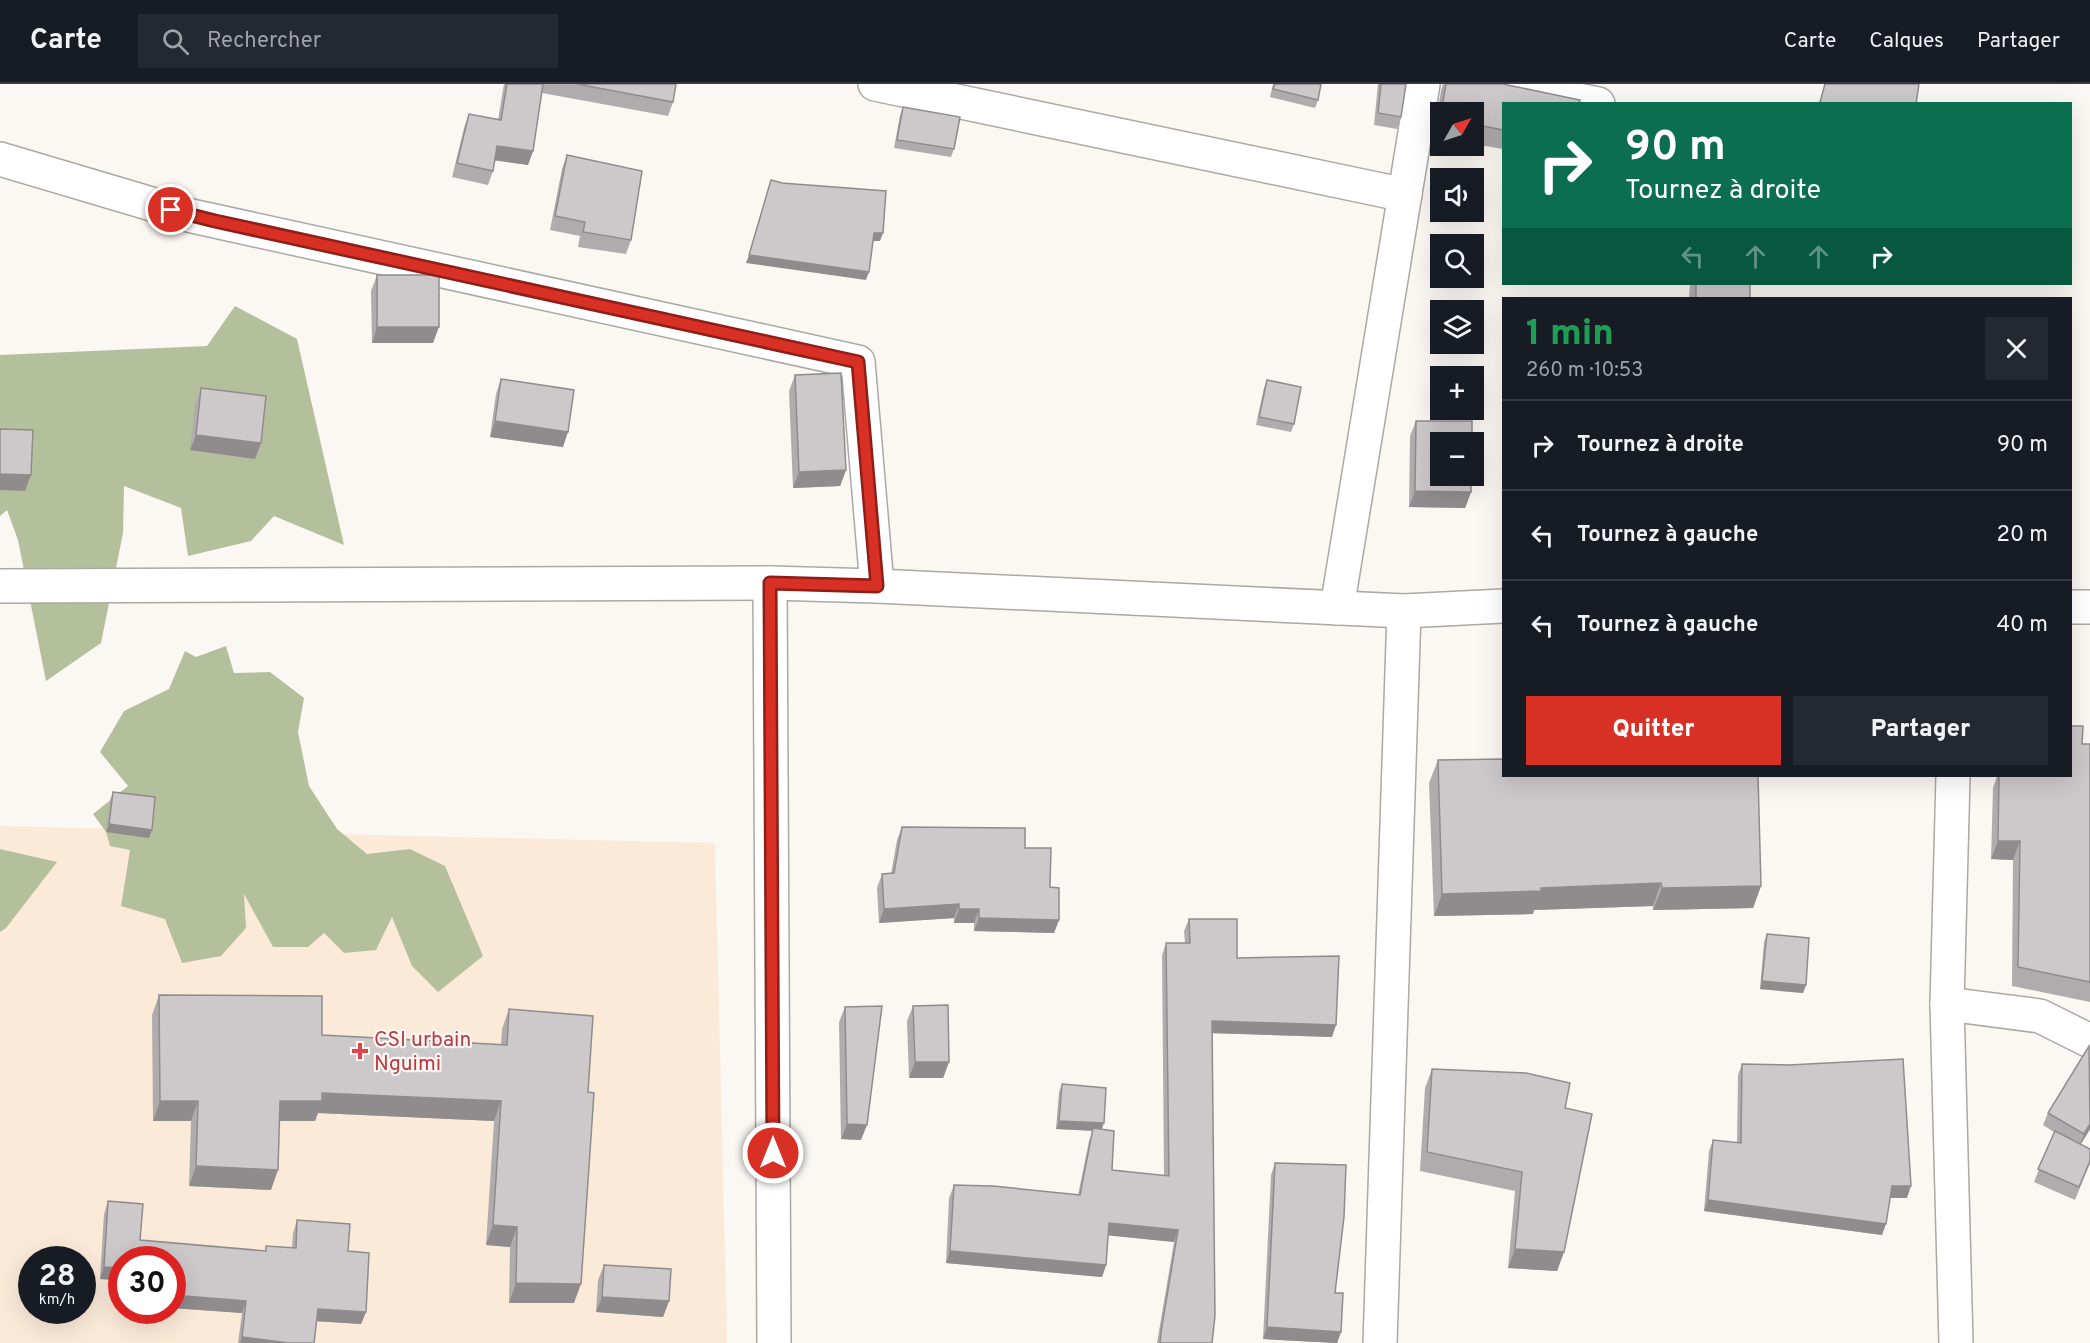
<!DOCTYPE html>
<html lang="fr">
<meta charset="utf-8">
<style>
:root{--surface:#171b24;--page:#242831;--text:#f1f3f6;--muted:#9ea1a6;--line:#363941;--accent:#d93025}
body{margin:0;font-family:Overpass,sans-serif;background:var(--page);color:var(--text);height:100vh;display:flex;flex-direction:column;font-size:22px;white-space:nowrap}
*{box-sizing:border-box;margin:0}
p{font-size:20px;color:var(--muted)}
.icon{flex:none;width:33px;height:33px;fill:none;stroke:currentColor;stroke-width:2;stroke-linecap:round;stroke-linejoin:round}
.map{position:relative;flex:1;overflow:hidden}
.details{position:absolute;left:1502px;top:213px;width:570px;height:480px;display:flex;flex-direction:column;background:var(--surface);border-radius:0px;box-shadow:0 6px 24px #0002}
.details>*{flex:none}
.top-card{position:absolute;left:1502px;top:18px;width:570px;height:183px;border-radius:0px;box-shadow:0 6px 24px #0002;background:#0b6e4f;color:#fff;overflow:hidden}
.needle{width:39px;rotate:51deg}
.controls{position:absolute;left:1430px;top:18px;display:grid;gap:12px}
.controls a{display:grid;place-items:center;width:54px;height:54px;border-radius:0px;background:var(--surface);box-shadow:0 6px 24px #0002;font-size:30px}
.speed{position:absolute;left:18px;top:1162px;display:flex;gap:12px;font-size:30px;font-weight:700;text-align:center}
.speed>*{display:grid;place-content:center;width:78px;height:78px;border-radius:50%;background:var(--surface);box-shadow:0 6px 24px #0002;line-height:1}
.speed small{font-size:15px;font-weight:400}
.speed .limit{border:9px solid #d22;background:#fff;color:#111}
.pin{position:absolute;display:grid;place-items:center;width:51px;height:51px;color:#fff;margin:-26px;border:3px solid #fff;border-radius:50%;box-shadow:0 2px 6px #0007}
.me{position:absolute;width:66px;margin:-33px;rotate:0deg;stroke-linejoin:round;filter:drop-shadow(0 0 4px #0008)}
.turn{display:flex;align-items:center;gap:21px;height:126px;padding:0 24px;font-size:27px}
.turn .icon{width:78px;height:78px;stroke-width:2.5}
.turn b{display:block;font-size:42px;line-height:51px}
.lanes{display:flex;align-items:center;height:57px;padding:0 24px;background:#0003;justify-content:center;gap:30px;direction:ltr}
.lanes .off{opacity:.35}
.round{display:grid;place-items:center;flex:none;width:63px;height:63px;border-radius:0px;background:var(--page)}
.summary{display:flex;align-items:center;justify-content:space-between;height:102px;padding:0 24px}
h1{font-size:36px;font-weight:800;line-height:45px;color:#1e9e55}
.cta{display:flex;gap:12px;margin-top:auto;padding:12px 24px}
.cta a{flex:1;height:69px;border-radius:0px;background:var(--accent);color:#fff;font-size:24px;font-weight:800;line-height:69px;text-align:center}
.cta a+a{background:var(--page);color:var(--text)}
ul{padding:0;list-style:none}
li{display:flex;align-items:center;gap:18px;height:90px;padding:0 24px;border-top:2px solid var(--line)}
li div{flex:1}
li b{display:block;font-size:22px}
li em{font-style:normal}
header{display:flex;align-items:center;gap:36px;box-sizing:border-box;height:84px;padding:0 30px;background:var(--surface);border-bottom:2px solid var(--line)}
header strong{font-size:28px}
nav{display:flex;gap:33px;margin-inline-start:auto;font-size:21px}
.search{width:420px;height:54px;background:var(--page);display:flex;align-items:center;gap:15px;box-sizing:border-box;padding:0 21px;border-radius:0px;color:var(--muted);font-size:22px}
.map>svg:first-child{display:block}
</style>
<header>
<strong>Carte</strong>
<div class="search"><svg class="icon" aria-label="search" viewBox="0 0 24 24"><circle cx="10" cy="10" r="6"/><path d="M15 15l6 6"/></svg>Rechercher</div>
<nav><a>Carte</a><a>Calques</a><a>Partager</a></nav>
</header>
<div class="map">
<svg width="2090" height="1259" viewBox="0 0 2090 1259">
<rect width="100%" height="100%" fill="#fbf7f3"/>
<path fill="#fcead9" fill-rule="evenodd" d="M0 742 715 759 727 1259H0ZM32 1176H82V1227H32ZM122 1176H172V1227H122Z"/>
<g fill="#b4c09c">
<path d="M235 222 297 255 344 461 274 432 251 457 188 472 181 424 124 402 123 449 101 559 46 597 18 456 7 426 0 432V271L207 262Z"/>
<path d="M226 562 234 589 270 588 304 614 298 648 309 702 337 745 367 770 410 765 445 782 483 872 438 908 412 882 392 833 376 866 344 869 324 849 308 863H273L244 810 246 844 221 872 182 879 165 835 121 822 130 766 110 762 106 748 93 730 128 702 100 668 124 627 169 605 185 567 196 573Z"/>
<path d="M0 765 57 778 6 844 0 848Z"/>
</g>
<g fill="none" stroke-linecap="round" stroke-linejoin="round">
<defs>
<g id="street">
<path d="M875 0 1405 111"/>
<path d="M1498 0 1598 20"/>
<path d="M0 75 192 132 858 278 877 502"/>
<path d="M770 499 774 1259"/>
<path d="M1337 524 1423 0"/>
<path d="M1947 920 2040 932 2090 957"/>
<path d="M1380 1259 1404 527"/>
</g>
<path id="secondary" d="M1953 692 1947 920 1956 1259"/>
<g id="highway">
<path d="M0 502 770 499 877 502 1404 527 1503 522"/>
<path d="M2070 523H2090"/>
</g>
</defs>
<use href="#street" stroke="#aca8a4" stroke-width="36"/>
<use href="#secondary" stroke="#aca8a4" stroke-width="36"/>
<use href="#highway" stroke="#aca8a4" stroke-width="36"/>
<use href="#street" stroke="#fff" stroke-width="33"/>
<use href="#secondary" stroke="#fff" stroke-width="33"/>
<use href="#highway" stroke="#fff" stroke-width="33"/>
</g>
<g fill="#b0acae">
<path d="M504 0H676L673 18 668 32 542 9 533 67 528 81 494 76 493 87 488 101 452 93 464 44 469 30 498 36Z"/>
<path d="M1273 0H1321L1318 16 1315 24 1270 13Z"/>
<path d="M1378 0H1406L1401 33 1397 45 1374 41Z"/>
<path d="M1443 0H1503V65L1473 60V28H1440V53L1433 52 1441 7Z"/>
<path d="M903 23 954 65 951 73 894 64 900 31Z"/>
<path d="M567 71 631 156 626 170 578 163 580 152 550 146 562 85Z"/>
<path d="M377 191 433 259H372L371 207Z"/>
<path d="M1690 200H1750V214H1689Z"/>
<path d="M795 291 846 386 840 402 793 404 789 307Z"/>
<path d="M501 295 563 363 490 353 496 310Z"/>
<path d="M1267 296 1294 340 1291 348 1256 341 1264 304Z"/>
<path d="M201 304 255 375 190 366 195 320Z"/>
<path d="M1416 337 1471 408 1465 424 1409 423 1410 352Z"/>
<path d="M2082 660H2090V918L2012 902 2013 776 1991 775 1993 704 1997 692H2070Z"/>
<path d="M1438 676 1761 802 1753 824 1653 826V822L1534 826 1533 830 1434 832 1429 699Z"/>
<path d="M113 708 149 754 106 748 110 716Z"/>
<path d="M902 743 1025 764 1050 803 1059 836 1054 849 974 847V839H954V834L879 839 877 804 882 790H891L897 756Z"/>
<path d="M1189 835 1332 953 1212 949V1259H1157L1174 1158 1108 1151 1106 1181 1102 1193 946 1179 949 1114 954 1101 1078 1111 1089 1057 1093 1047 1056 1045 1059 1008 1062 1000 1102 1046 1112 1086 1164 1092 1162 871 1166 859H1185L1184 847Z"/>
<path d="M1767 850 1806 901 1803 909 1760 905 1764 858Z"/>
<path d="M159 911 322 951 501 960 502 945 509 925 574 1219H509L510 1163 486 1161 494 1037 318 1029 315 1037H279L271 1106 189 1102 191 1037H153L152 931Z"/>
<path d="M913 922 949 978 943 994H909L907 937Z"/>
<path d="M845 923 861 1056 841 1055 839 938Z"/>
<path d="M1742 980 1907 1114H1890L1882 1151 1704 1127 1709 1067 1713 1056 1737 1059 1738 991Z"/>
<path d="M1432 985 1565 1024 1564 1168 1557 1187 1508 1184 1515 1107 1420 1087 1425 1004Z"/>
<path d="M2048 1029 2090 1045 2081 1060 2090 1079 2075 1116 2034 1098 2054 1048 2043 1041Z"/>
<path d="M1275 1079 1335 1209 1341 1248 1337 1259 1263 1255 1271 1091Z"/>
<path d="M108 1117 140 1156 265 1167 266 1162 292 1164 293 1149 297 1136 348 1167 366 1228 361 1240 316 1237 314 1259H238L242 1229 172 1224V1176L100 1195 104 1130Z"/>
<path d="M604 1181 669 1217 663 1233 596 1228 598 1196Z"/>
</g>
<g fill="#908c8d">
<path d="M497 62 533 67 528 81 492 76Z"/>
<path d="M874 149H883L880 157H871Z"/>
<path d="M749 171 869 188 866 196 746 179Z"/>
<path d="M377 243H439L433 259H372Z"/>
<path d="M495 337 568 348 563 363 490 353Z"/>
<path d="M196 351 261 359 255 375 190 366Z"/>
<path d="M846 386 840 402 793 404 799 388Z"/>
<path d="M0 390 31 391 25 407 0 406Z"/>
<path d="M1415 407 1471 408 1465 424 1409 423Z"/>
<path d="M109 740 152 746 149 754 106 748Z"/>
<path d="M1998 757H2020L2013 776 1991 775Z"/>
<path d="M1661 799 1653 822 1534 826 1533 830 1434 832 1442 810 1541 804Z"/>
<path d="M1761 802 1753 824 1653 826 1662 804Z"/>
<path d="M959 820 954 834 879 839 884 825Z"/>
<path d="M959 825H979L974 839H954Z"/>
<path d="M979 834 1059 836 1054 849 974 847Z"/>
<path d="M1762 897 1806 901 1803 909 1760 905Z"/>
<path d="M1212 937 1336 941 1332 953 1207 949Z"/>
<path d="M915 978H949L943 994H909Z"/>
<path d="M322 1009 501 1017 494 1037 318 1029 315 1037H273L280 1017Z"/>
<path d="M160 1017H198L191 1037H153Z"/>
<path d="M1059 1037 1104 1039 1101 1047 1056 1045Z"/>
<path d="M847 1040 867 1041 861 1056 841 1055Z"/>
<path d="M2090 1040V1045L2079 1063 2084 1050Z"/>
<path d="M196 1082 278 1086 271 1106 189 1102Z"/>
<path d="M1892 1102H1911L1907 1114H1888Z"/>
<path d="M1708 1116 1886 1140 1882 1151 1704 1127Z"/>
<path d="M1109 1139 1178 1146 1174 1158 1104 1151Z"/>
<path d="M493 1141 517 1143 510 1163 486 1161Z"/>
<path d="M1515 1165 1564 1168 1557 1187 1508 1184Z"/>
<path d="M950 1167 1106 1181 1102 1193 946 1179Z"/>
<path d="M104 1183 122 1184V1197L100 1195Z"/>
<path d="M516 1199 581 1200 574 1219H509Z"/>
<path d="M172 1211 246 1217 242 1229 172 1224Z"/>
<path d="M602 1213 669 1217 663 1233 596 1228Z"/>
<path d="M318 1225 366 1228 361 1240 313 1237Z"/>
<path d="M1267 1243 1341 1248 1337 1259 1263 1255Z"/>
<path d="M242 1253 289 1259H240Z"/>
</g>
<g fill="#cdc8ca" stroke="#908c8d" stroke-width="1.5">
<path d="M507 0H543L533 67 497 62 493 87 457 79 469 30 501 36Z"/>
<path d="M577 0H676L673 18Z"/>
<path d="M1275 0H1321L1318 16 1273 5Z"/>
<path d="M1381 0H1406L1401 33 1378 29Z"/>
<path d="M1446 0H1503L1580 16 1579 20H1503V46L1473 40V28H1441Z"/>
<path d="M1825 0H1919L1916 20H1825L1820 18Z"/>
<path d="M903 23 960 33 954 65 897 56Z"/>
<path d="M567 71 642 87 631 156 583 148 585 138 555 132Z"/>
<path d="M771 96 782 99 886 107 883 149H874L869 188 749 171Z"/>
<rect x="377" y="191" width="62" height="52"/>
<rect x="1696" y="200" width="54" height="14"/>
<path d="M841 289 846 386 799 388 795 291Z"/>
<path d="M501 295 574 306 568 348 495 337Z"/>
<path d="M1267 296 1301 303 1294 340 1259 333Z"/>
<path d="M201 304 266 312 261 359 196 351Z"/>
<path d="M1416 337H1472V358H1440V392H1471V408L1415 407Z"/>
<path d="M0 345 33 346 31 391 0 390Z"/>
<path d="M2070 642H2083L2082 660H2090V898L2018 883 2020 757H1998L1999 692H2070Z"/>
<path d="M1503 675V692H1758L1761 802 1662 804 1661 799 1541 804V807L1442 810 1438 676Z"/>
<path d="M113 708 155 713 152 746 109 740Z"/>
<path d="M902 743 1025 744V764H1051L1050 803 1059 804V836L979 834V825H959V820L884 825 882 790 894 789Z"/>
<path d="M1189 835H1237V874L1339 872 1336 941 1212 937 1215 1232 1212 1259H1160L1161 1248 1178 1146 1109 1139 1106 1181 950 1167 954 1101 993 1102 1080 1111 1093 1044 1114 1047 1112 1086 1169 1092 1166 859H1190Z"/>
<path d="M1767 850 1809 854 1806 901 1762 897Z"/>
<path d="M159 911 322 912V951L507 961 509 925 593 932 588 1008 594 1009 581 1200 516 1199 517 1143 493 1141 501 1017 322 1009V1017H280L278 1086 196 1082 198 1017H160Z"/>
<path d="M948 921 949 978H915L913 922Z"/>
<path d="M882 922 867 1041 847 1040 845 923Z"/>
<path d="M2089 962 2090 1040 2084 1050 2048 1029Z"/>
<path d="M1903 975 1911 1102H1892L1886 1140 1708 1116 1713 1056 1741 1059 1742 980 1789 981Z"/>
<path d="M1432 985 1526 989 1570 999 1565 1024 1592 1030 1564 1168 1515 1165 1522 1088 1427 1068Z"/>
<path d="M1062 1000 1106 1004 1104 1039 1059 1037Z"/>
<path d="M2055 1047 2090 1065V1077L2079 1103 2038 1085Z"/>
<path d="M1275 1079 1346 1081 1344 1133 1335 1209H1343L1341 1248 1267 1243Z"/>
<path d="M108 1117 143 1120 140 1156 266 1167V1162L296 1164 297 1136 350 1140 348 1167 369 1169 366 1228 318 1225 314 1259H289L242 1253 246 1217 172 1211V1176H122V1184L104 1183Z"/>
<path d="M604 1181 671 1185 669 1217 602 1213Z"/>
</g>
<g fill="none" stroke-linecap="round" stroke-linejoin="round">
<defs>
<path id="route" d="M171 126 215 137 858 278 877 502 770 499 773 1069"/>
</defs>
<use href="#route" stroke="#8d1f18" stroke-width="15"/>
<use href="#route" stroke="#d93025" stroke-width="10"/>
</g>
<path fill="#e0444e" stroke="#fbf7f3" stroke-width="2" d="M357 958h6v6h6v6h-6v6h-6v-6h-6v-6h6z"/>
<g text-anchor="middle" stroke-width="4.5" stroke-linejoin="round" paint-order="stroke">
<g font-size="21" fill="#be3a42" stroke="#fbf7f3" text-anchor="start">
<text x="374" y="962">CSI urbain<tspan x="374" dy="24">Nguimi</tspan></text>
</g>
</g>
</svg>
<div class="controls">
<a><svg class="needle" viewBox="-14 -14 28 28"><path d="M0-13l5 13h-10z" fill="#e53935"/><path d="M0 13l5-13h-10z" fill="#9ea1a6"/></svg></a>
<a><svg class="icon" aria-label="sound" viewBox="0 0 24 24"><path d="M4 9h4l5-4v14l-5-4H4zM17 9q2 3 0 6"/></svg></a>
<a><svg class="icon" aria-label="search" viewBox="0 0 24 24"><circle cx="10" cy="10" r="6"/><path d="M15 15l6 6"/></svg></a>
<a><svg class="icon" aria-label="layers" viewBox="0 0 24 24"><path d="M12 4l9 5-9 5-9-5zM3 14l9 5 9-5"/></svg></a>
<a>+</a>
<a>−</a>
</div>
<div class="speed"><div>28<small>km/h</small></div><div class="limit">30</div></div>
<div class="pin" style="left:171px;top:126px;background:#d93025"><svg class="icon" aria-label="arrive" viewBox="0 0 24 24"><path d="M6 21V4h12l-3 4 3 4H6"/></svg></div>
<svg class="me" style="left:773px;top:1069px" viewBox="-20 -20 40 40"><circle r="17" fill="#d93025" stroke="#fff" stroke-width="3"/><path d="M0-11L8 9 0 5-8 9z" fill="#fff"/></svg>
<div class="top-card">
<div class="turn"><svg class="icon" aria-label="right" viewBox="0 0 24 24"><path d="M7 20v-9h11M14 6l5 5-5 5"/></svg><div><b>90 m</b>Tournez à droite</div></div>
<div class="lanes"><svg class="icon off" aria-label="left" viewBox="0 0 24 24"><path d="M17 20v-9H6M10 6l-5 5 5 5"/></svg><svg class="icon off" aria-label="ahead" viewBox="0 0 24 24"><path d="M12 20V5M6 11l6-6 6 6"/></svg><svg class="icon off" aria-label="ahead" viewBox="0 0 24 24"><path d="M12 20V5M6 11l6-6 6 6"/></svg><svg class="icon" aria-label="right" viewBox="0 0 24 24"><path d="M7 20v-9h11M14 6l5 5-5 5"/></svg></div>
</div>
<section class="details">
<div class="summary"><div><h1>1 min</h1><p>260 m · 10:53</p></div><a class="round"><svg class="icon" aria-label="close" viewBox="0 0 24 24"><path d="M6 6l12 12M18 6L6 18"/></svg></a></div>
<ul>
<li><svg class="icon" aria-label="right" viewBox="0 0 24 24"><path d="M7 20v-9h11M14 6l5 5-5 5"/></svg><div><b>Tournez à droite</b></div><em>90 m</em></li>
<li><svg class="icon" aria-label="left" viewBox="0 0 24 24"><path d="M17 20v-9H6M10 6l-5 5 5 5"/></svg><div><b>Tournez à gauche</b></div><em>20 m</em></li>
<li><svg class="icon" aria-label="left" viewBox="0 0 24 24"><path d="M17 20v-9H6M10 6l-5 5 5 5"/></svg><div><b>Tournez à gauche</b></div><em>40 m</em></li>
</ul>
<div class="cta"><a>Quitter</a><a>Partager</a></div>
</section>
</div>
